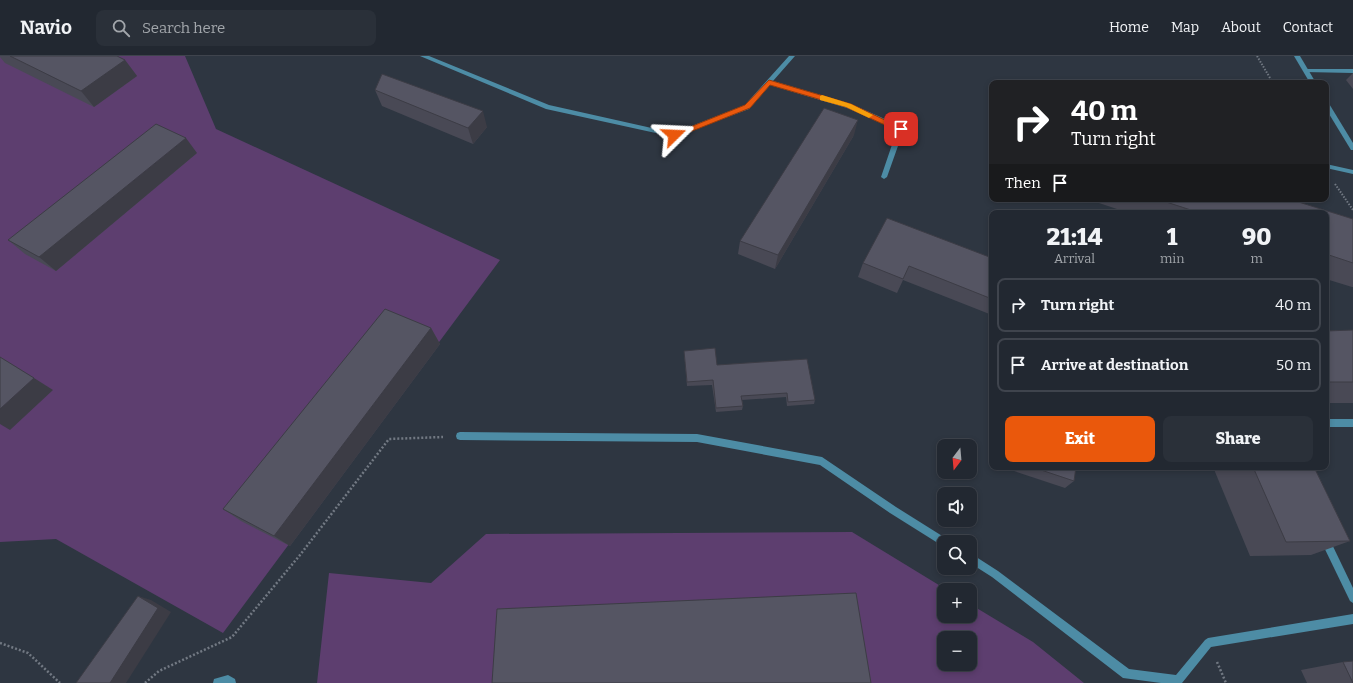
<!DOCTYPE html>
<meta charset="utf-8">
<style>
:root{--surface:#222831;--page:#2a3039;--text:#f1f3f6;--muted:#a2a6ab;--line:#3f444d;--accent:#ea580c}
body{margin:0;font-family:Bitter,serif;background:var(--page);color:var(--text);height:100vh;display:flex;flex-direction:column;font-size:15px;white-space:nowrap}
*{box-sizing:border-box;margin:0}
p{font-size:13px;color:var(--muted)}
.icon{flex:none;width:22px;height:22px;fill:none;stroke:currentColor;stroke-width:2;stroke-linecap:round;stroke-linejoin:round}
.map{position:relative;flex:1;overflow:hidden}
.sheet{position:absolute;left:989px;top:154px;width:340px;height:260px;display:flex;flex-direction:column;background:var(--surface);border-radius:8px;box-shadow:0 2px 6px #0003,0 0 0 1px var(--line)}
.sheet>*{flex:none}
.hud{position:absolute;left:989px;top:24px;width:340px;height:122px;border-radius:8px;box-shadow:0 2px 6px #0003,0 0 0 1px var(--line);background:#202124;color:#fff;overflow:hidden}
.needle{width:26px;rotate:196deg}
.controls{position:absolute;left:937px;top:383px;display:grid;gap:8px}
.controls a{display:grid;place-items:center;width:40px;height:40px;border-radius:8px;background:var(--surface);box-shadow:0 2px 6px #0003,0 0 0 1px var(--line);font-size:20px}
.pin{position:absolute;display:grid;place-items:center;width:34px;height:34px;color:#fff;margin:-17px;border-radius:8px;box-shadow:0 2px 6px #0006}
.me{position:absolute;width:44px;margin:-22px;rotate:69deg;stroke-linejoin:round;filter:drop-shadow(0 0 3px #0008)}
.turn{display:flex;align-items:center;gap:14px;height:84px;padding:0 16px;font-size:18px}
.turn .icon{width:52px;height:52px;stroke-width:2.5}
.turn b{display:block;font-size:28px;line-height:34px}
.then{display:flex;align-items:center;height:38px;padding:0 16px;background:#0003;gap:8px;font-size:15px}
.eta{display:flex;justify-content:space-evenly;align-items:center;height:68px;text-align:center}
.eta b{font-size:24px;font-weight:800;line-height:28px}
.button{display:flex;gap:8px;margin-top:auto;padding:8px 16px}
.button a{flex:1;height:46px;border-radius:8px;background:var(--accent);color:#fff;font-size:16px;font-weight:800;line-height:46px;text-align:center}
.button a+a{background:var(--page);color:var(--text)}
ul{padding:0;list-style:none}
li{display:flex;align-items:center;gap:12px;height:54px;margin:0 8px 6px;padding:0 8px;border:2px solid var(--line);border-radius:8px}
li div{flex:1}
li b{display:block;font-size:15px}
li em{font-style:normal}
header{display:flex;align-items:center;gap:24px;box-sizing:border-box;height:56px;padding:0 20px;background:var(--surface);border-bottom:1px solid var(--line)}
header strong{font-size:19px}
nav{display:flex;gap:22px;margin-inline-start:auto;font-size:14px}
.search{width:280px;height:36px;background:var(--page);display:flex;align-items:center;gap:10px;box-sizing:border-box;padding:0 14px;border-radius:8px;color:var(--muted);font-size:15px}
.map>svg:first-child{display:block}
</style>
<header>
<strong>Navio</strong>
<div class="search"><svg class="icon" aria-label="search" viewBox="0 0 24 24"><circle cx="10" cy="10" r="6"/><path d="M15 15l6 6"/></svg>Search here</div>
<nav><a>Home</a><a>Map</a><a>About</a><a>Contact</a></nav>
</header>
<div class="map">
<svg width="1353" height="627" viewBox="0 0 1353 627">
<rect width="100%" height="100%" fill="#2e3641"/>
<g fill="#5d3e6f" fill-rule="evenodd">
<path d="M0 0H185L216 73 500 204 223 577 56 483 0 486Z"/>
<path d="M852 476 947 534H944V560H970V548L1033 586 1084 627H317L329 517 431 527 486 478ZM944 582H970V608H944Z"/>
</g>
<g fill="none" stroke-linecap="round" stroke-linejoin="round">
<g stroke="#727983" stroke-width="2" stroke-dasharray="1.5 1.5" stroke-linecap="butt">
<path d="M1257 0 1273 27"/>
<path d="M1335 128 1353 154"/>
</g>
<g stroke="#727983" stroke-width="2.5" stroke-dasharray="2 2" stroke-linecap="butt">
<path d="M0 587 28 597 60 627"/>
<path d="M1217 606 1226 627"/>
<path d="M145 627 159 615 232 581 300 499 389 383 443 381"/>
</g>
<g fill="#4d8ca5" fill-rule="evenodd">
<path d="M420 0H429L549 49 674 77 745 49 789 0H795L773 25 851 48 903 71 904 73 887 121 884 123 881 121 897 74 847 52 770 29 749 53 674 81 546 53Z"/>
<path d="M1306 13H1353V17L1304 16V14Z"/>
<path d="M1326 108 1353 114V118L1326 112Z"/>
<rect x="1326" y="363" width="27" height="8"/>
<path d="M460 376 697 378 822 401 896 451 947 483 949 486H944V490L941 489 890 457 820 409 697 386 460 384 457 383 456 380 457 377Z"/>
<path d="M1325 479 1328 480 1353 532V547L1350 545 1320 483 1322 480Z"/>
<path d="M970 497 998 515 1129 613 1176 619 1205 584 1208 582 1353 558V568L1211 591 1182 627H1161L1123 622 992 521 970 507Z"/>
<path d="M228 619 235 623 236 627H213L214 623Z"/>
</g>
<g fill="#4d8ca5" fill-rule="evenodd">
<path d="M1294 0H1300L1316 27H1310Z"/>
<path d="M1326 46H1328L1353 87V94H1351L1326 53Z"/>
</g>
</g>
<g fill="#494955">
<path d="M0 0H117L125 4 137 20 94 51 5 7 0 1Z"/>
<path d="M1353 17V33L1346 24Z"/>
<path d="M375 34 487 71 473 88 382 50Z"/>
<path d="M854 79 775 213 738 198 740 185Z"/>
<path d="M197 97 56 215 25 198 8 184Z"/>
<path d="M1087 143H1289L1353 163V231H1352L1326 223V157H1129Z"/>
<path d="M992 202V259L903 224 897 237 858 221 863 207Z"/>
<path d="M431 272 440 288 290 490 241 465 223 453Z"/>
<path d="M1353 274V347H1326V275Z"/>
<path d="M684 295 717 309 815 344 814 348 787 350 786 341 742 344 743 350 742 354 716 356 712 329 687 330Z"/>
<path d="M1015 411H1076L1074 425 1065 432 1014 415Z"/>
<path d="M1213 411H1314L1350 485 1311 499 1250 500Z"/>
<path d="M1343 606 1353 627H1307L1301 614Z"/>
</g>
<g fill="#3c3c45">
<path d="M125 4 137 20 94 51 81 35Z"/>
<path d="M483 55 487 71 473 88 468 72Z"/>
<path d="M858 64 854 79 775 213 778 199Z"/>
<path d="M186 82 197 97 56 215 39 201Z"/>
<path d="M431 272 440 288 290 490 274 480Z"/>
<path d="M34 322 53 334 10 374 0 368V353Z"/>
<path d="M138 540 151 544 171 556 126 627H110Z"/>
</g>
<g fill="#555563" stroke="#3c3c45">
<path d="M10 0H117L125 4 81 35Z"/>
<path d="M382 18 483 55 468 72 375 34Z"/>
<path d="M824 52 858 64 778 199 740 185Z"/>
<path d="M156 68 186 82 39 201 8 184Z"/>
<path d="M1157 143H1289L1353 163V207L1326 198V157H1200Z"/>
<path d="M887 162 992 202V243L909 210 903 223 863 207Z"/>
<path d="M385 253 431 272 274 480 223 453Z"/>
<path d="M1353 274V326H1326V275Z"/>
<path d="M715 292 717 309 807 303 815 344 788 346 787 337 741 340 743 350 716 352 713 324 687 326 684 295Z"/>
<path d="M0 301 34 322 0 353Z"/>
<path d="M1032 411H1076L1074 425Z"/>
<path d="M1253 411H1314L1350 485 1286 486Z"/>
<path d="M856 537 871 627H492L497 553Z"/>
<path d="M138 540 158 552 110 627H76Z"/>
<path d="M1353 605V627L1343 606Z"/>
</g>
<path fill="#ea580c" stroke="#983908" d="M769 24 851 48 904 73 901 76 898 75 846 51 770 29 750 52 677 81H671L670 79 745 49Z"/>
<path fill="#f59e0b" d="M822 39 851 48 873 59 869 62 867 61 846 51 820 44V40Z"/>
</svg>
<div class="controls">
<a><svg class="needle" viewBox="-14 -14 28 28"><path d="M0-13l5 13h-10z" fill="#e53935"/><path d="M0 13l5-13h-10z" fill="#a2a6ab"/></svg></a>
<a><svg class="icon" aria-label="sound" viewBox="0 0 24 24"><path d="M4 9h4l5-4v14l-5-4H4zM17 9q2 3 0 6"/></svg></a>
<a><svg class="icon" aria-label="search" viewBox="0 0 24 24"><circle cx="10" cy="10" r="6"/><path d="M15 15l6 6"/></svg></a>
<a>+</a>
<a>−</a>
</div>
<div class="pin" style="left:901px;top:73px;background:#d93025"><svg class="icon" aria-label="arrive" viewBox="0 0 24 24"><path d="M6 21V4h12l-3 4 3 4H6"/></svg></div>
<svg class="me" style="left:674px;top:79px" viewBox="-20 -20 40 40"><path d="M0-17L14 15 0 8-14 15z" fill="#ea580c" stroke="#fff" stroke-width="4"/></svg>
<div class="hud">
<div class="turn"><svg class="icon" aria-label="right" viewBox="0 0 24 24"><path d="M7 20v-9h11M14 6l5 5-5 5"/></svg><div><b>40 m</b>Turn right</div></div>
<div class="then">Then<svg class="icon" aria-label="arrive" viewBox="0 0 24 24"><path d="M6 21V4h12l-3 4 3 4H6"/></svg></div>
</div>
<section class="sheet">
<div class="eta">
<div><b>21:14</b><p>Arrival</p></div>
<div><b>1</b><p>min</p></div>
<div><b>90</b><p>m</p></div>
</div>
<ul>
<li><svg class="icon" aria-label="right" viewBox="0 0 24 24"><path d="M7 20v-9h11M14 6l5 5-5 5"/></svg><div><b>Turn right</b></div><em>40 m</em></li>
<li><svg class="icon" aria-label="arrive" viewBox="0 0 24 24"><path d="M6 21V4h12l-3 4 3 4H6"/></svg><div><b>Arrive at destination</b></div><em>50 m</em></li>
</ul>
<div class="button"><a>Exit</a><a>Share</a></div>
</section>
</div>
